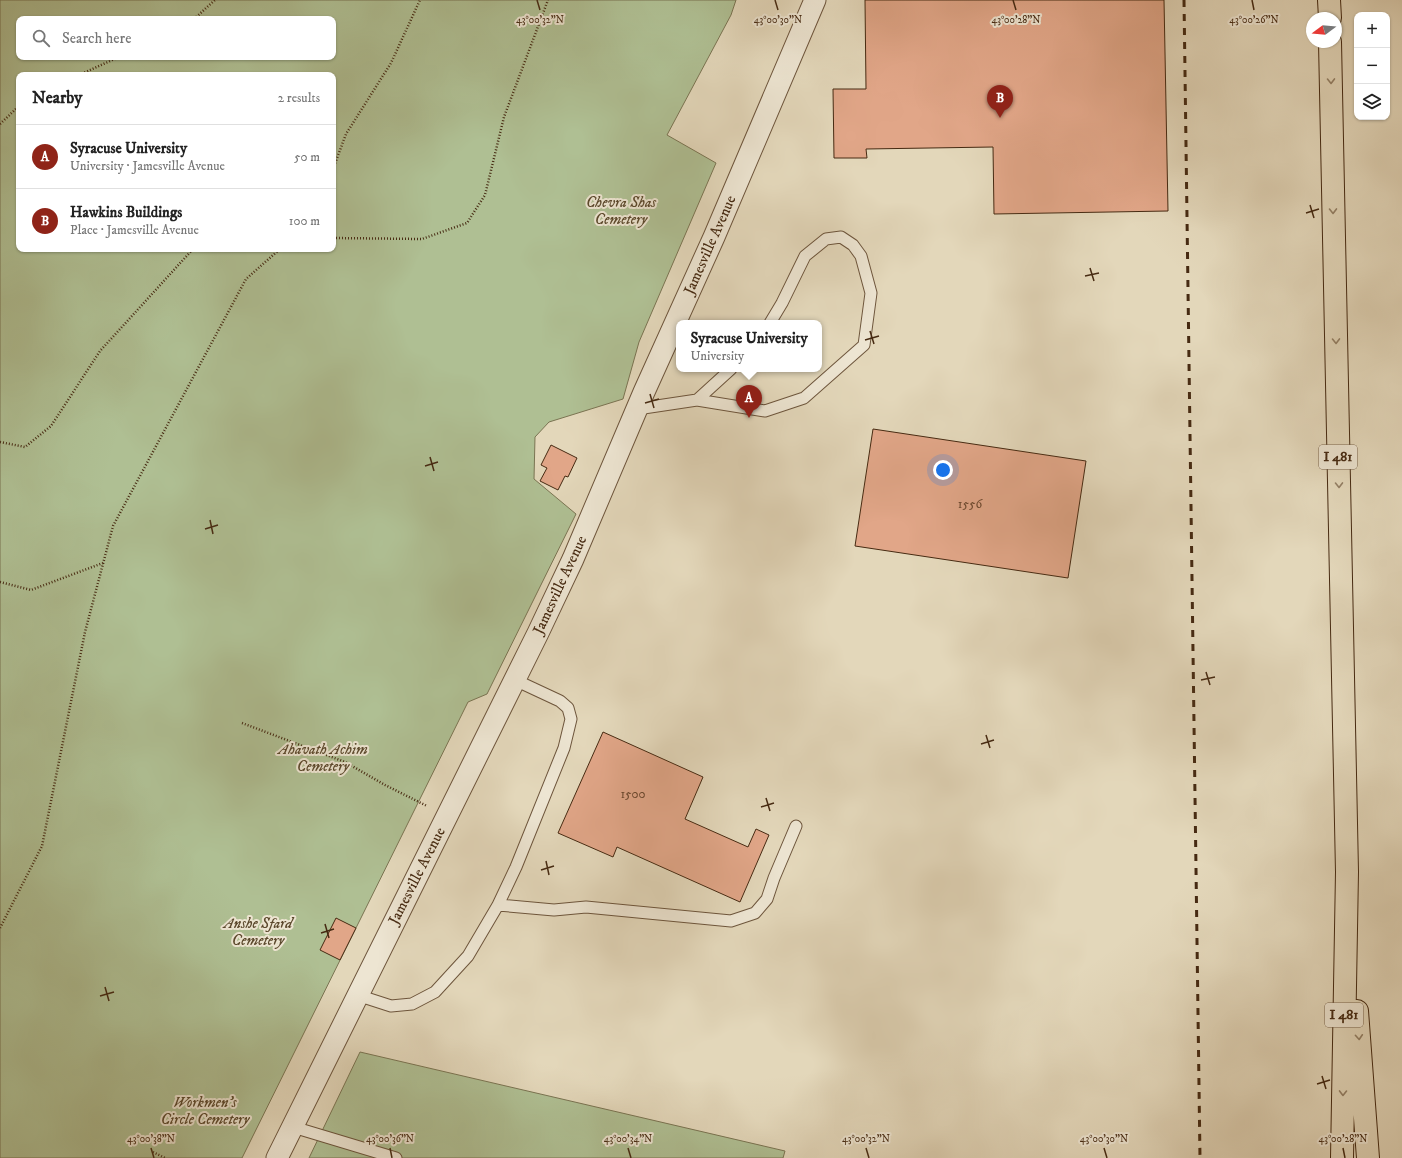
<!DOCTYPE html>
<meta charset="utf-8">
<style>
body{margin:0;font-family:"IM FELL DW Pica",serif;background:#f2f2f2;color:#222}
.controls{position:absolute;right:12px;top:12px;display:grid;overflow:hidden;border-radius:8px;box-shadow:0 1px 3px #0004}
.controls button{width:36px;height:36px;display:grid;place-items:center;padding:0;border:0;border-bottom:1px solid #e0e0e0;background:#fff;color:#222;font:20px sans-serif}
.compass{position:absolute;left:1306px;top:12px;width:36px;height:36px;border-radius:50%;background:#fff;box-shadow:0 1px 3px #0004;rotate:254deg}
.you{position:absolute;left:943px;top:470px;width:14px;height:14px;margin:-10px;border:3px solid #fff;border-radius:50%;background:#1a73e8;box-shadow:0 0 0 6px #1a73e833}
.badge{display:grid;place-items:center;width:26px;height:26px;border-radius:50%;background:#8f2418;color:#fff;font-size:13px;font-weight:700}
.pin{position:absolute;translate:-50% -33px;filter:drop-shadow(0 1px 2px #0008)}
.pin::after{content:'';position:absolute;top:21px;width:14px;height:12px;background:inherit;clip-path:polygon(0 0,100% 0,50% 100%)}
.popup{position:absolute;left:676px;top:320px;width:146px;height:52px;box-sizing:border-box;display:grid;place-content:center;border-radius:8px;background:#fff;filter:drop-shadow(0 1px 3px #0005);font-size:13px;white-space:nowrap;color:#767676}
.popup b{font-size:15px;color:#222}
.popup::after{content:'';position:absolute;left:50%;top:100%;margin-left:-8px;border:8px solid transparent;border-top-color:#fff}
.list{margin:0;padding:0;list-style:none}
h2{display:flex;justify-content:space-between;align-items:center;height:52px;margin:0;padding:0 16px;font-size:17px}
h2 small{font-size:13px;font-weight:400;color:#767676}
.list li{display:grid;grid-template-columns:26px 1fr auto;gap:12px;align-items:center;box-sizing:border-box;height:64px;padding:0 16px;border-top:1px solid #e0e0e0}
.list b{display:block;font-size:15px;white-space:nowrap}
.list p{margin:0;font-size:13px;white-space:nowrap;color:#767676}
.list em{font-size:13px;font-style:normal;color:#767676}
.icon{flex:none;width:22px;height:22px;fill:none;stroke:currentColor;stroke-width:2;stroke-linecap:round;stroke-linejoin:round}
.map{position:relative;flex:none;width:1402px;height:1158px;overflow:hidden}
.search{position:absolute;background:#fff;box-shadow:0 1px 3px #0004;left:16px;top:16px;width:320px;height:44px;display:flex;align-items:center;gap:10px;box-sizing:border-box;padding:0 14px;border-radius:8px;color:#767676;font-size:15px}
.panel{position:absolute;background:#fff;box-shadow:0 1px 3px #0004;left:16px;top:72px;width:320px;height:180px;border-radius:8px}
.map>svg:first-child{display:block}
</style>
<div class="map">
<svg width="1402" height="1158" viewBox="0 0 1402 1158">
<rect width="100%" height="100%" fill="#e3d7ba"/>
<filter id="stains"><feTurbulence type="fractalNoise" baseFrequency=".005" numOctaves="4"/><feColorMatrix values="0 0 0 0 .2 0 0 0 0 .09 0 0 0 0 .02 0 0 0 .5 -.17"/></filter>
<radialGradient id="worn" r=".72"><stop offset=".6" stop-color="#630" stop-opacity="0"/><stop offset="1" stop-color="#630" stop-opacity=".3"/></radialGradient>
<path fill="#afbf93" stroke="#7a7452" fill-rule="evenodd" d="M 0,0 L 736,0 L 731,15 L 667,135 L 716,163 L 639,342 L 623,399 L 549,422 L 535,437 L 534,479 L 576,514 L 487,694 L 468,702 L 242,1158 L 0,1158 ZM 19,19 L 333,19 L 333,57 L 19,57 ZM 19,75 L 333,75 L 333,249 L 19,249 Z
M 360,1052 L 785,1151 L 783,1158 L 309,1158 Z"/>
<path fill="#e1a688" stroke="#462a12" d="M 865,0 L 1164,0 L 1168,211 L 994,214 L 993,147 L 866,149 L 867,158 L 834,158 L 833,89 L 866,89 Z
M 873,429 L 1086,461 L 1068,578 L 855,546 Z
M 551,445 L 577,458 L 568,477 L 565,476 L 558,490 L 540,481 L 547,468 L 541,465 Z
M 603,732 L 703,777 L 685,819 L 748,847 L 756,829 L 769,835 L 740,902 L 617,847 L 613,857 L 558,833 Z
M 336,918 L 356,928 L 340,960 L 320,950 Z"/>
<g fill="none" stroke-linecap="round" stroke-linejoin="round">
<g stroke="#6d553c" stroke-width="13">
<path id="service" d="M 697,400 L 731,369
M 637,409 L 697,400 L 765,411 L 804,398 L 864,345 L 871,293 L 861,256 L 853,245 L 841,237 L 826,239 L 805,256 L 782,303 L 770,323
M 498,905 L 516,867 L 564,748 L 571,719 L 568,708 L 560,701 L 515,680
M 357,995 L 391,1006 L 412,1004 L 435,992 L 468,956 L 498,905 L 554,910 L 586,907 L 731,921 L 755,913 L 767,899 L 774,878 L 796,826
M 293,1127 L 396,1158"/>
</g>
<g stroke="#6d553c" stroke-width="23">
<path id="minor" d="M 277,1158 L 538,633 L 573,559 L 644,392 L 714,237 L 815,0"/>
</g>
<g stroke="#462a12" stroke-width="24">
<path id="motorway" d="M 1329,0 L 1330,18
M 1330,42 L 1347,872 L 1342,1158
M 1357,1011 L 1368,1158"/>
</g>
<path stroke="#462a12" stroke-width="2.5" stroke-dasharray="1 2" stroke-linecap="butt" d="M 194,19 L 215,0
M 79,75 L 119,57
M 0,124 L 19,106
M 333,169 L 346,134 L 391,63 L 420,0
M 333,238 L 422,239 L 467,223 L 485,195 L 504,117 L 548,0
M 0,442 L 25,447 L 51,426 L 100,351 L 193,249
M 0,582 L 31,590 L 103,563
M 242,723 L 345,762 L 385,785 L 427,806
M 0,928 L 42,846 L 85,632 L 113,526 L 246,279 L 280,249
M 153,1152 L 165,1158"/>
<use href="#service" stroke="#ede5d2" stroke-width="11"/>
<use href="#minor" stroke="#ede5d2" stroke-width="21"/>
<use href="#motorway" stroke="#e3d7ba" stroke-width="22"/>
<path stroke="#462a12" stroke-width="3" stroke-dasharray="7 7" stroke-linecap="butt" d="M 1184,0 L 1200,1158"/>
</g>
<defs><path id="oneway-chevron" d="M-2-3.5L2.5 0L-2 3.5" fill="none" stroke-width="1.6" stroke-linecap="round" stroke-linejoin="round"/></defs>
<g stroke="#948066">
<use href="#oneway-chevron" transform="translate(1331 81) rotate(89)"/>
<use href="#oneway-chevron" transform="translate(1333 211) rotate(89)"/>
<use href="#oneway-chevron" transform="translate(1336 341) rotate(89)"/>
<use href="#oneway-chevron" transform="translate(1339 485) rotate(89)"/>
<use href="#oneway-chevron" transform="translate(1359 1037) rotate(86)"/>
<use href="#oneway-chevron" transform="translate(1343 1093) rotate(91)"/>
</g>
<path fill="none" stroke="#462a12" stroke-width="1.5" d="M 537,0 L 540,10M 775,0 L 778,10M 1013,0 L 1016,10M 1252,0 L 1254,10M 1310,205 L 1314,218M 1306,213 L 1319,209M 1090,268 L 1094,281M 1085,276 L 1099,273M 870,331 L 874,344M 865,340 L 879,336M 650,394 L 654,408M 645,403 L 659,399M 430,457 L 434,471M 425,466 L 438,462M 210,520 L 213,534M 205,529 L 218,525M 1206,672 L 1210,685M 1201,680 L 1215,677M 986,735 L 990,748M 981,744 L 994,740M 766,798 L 770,811M 761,807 L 774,803M 546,861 L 549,875M 541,870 L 554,866M 325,924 L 329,938M 321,933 L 334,929M 105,987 L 109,1001M 100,996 L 114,992M 1322,1076 L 1326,1089M 1317,1084 L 1330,1080M 151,1148 L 154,1158M 390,1148 L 392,1158M 628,1148 L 631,1158M 866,1148 L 869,1158M 1104,1148 L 1107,1158M 1343,1148 L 1345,1158"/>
<g text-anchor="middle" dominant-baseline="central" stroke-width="4" stroke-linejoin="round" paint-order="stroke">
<g font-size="13" fill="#6d4930">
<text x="970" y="504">1556</text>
<text x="633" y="794">1500</text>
</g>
<g fill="#ede5d2" stroke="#78624c" stroke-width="1">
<rect x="1319" y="445" width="38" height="24" rx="3"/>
<rect x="1325" y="1003" width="38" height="24" rx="3"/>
</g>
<g font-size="14" font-weight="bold" fill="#462a12">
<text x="1338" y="457">I 481</text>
<text x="1344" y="1015">I 481</text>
</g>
<g font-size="15" font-style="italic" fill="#5b482c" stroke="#ede5d2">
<text x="621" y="202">Chevra Shas<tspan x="621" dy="17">Cemetery</tspan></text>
<text x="323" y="749">Ahavath Achim<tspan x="323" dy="17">Cemetery</tspan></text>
<text x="258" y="923">Anshe Sfard<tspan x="258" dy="17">Cemetery</tspan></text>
<text x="205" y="1102">Workmen's<tspan x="205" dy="17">Circle Cemetery</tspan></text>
</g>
<g font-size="15" fill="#462a12" stroke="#ede5d2">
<text transform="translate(710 245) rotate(-66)">Jamesville Avenue</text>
<text transform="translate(560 585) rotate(-65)">Jamesville Avenue</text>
<text transform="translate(417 876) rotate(-63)">Jamesville Avenue</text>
</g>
</g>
<g font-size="10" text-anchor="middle" fill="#462a12" stroke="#ede5d2" stroke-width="4" stroke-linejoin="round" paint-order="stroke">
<text x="540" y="23">43°00'32"N</text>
<text x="778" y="23">43°00'30"N</text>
<text x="1016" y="23">43°00'28"N</text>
<text x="1254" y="23">43°00'26"N</text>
<text x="151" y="1142">43°00'38"N</text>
<text x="390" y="1142">43°00'36"N</text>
<text x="628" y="1142">43°00'34"N</text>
<text x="866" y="1142">43°00'32"N</text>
<text x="1104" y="1142">43°00'30"N</text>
<text x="1343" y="1142">43°00'28"N</text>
</g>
<rect width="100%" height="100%" filter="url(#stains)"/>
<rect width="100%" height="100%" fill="url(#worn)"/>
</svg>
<div class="controls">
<button>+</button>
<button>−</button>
<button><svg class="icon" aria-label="layers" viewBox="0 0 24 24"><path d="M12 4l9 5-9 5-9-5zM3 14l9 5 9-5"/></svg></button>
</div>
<svg class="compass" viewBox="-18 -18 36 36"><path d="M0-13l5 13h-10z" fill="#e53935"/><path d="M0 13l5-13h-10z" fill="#767676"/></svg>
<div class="you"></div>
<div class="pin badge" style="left:749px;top:418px">A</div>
<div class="popup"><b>Syracuse University</b>University</div>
<div class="pin badge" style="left:1000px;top:118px">B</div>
<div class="search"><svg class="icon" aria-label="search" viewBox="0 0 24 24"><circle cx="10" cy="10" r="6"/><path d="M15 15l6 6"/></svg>Search here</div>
<section class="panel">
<h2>Nearby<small>2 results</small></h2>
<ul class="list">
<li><span class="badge">A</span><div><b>Syracuse University</b><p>University · Jamesville Avenue</p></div><em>50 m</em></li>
<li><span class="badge">B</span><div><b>Hawkins Buildings</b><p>Place · Jamesville Avenue</p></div><em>100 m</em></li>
</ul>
</section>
</div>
